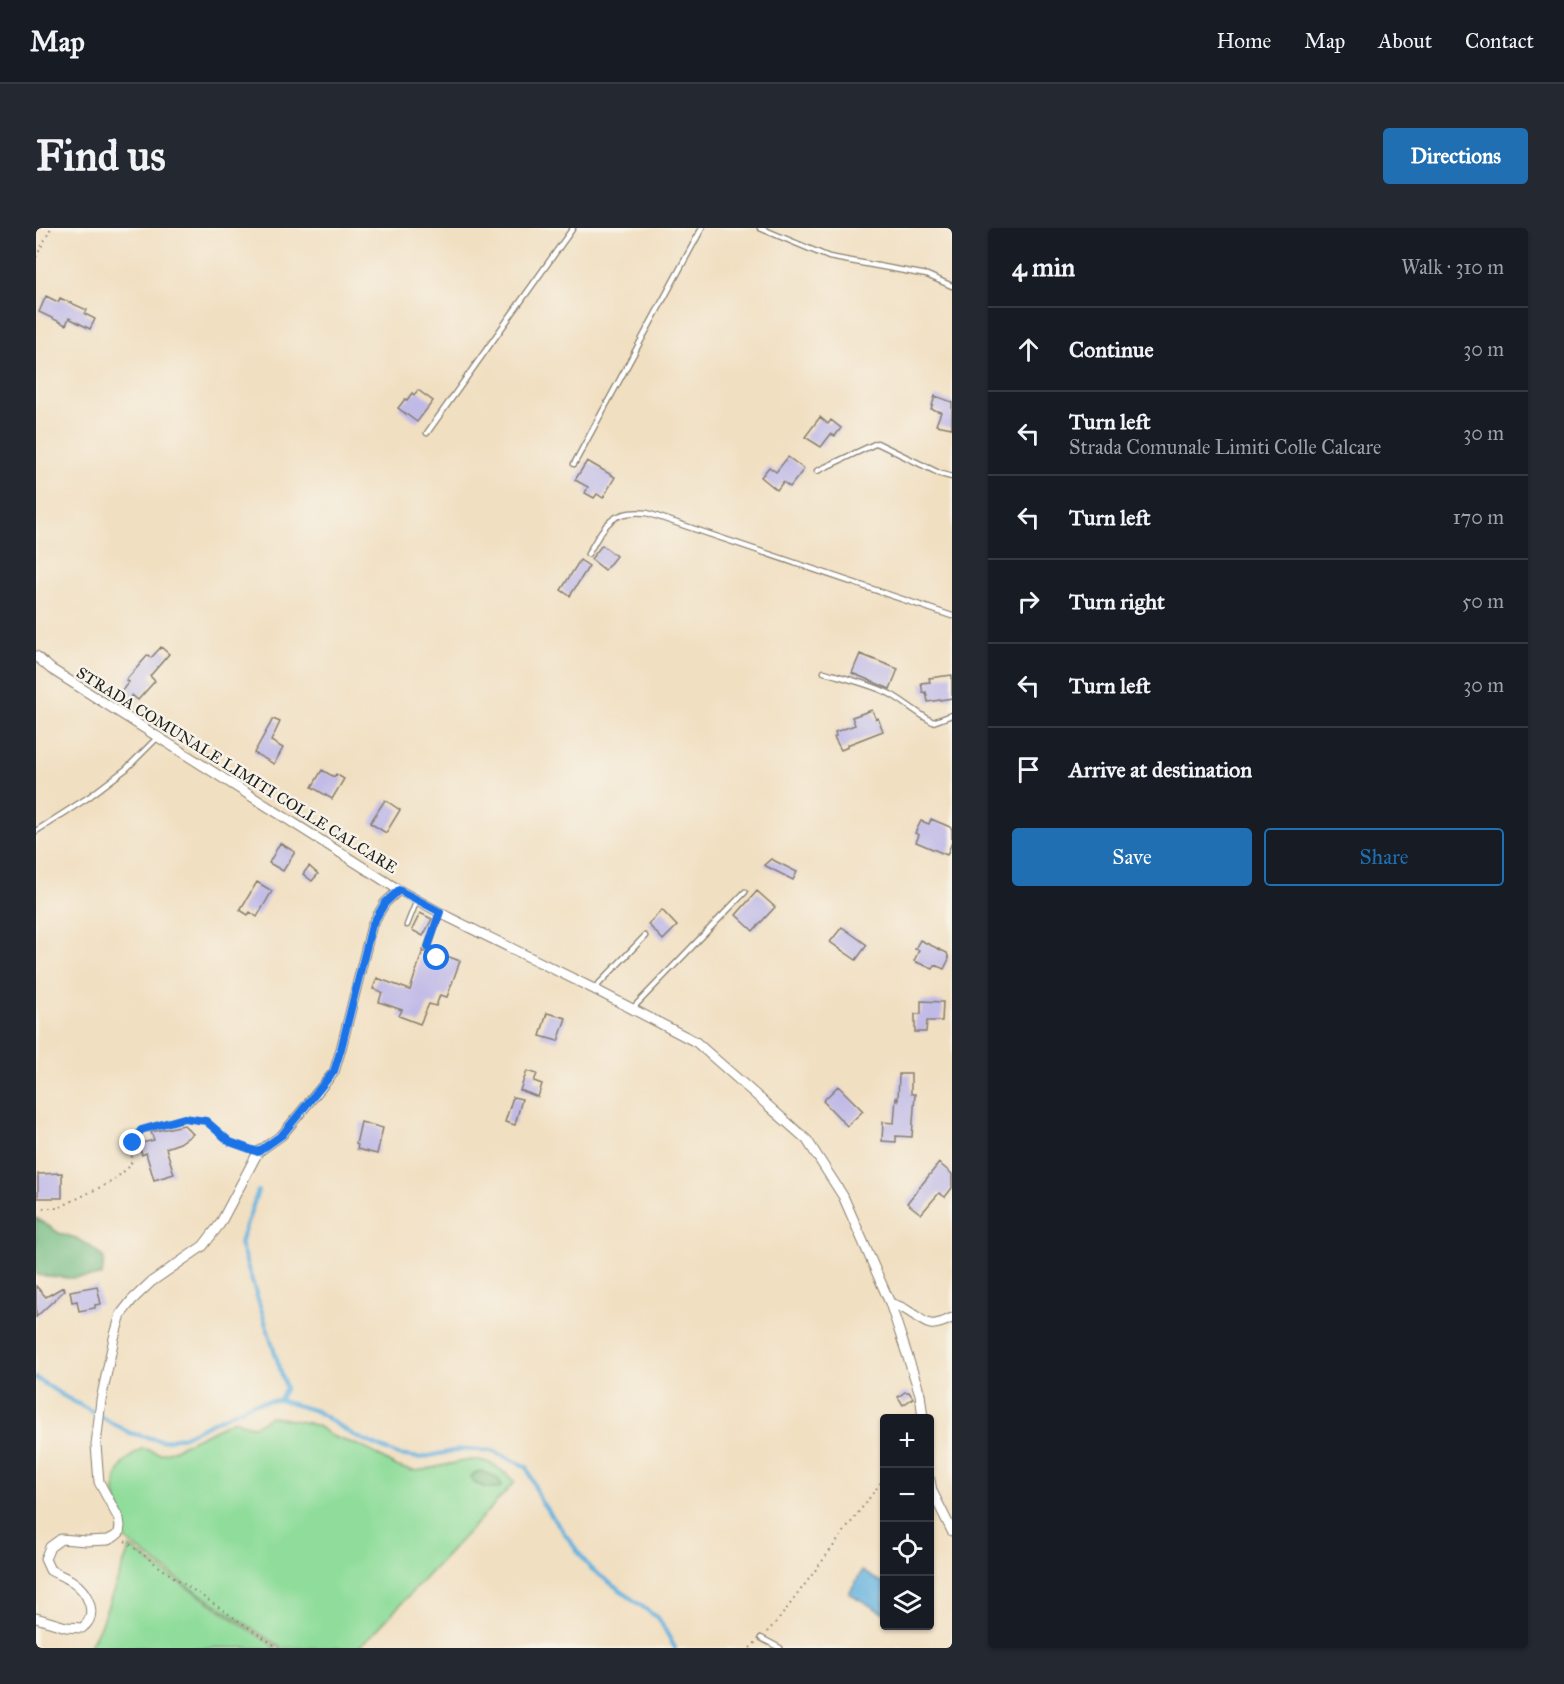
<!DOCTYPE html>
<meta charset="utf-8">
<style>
body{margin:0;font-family:"IM FELL Great Primer",serif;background:#242831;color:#f1f3f6}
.controls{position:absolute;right:18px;bottom:18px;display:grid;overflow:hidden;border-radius:6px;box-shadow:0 2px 4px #0004}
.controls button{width:54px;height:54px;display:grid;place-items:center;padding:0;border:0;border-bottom:2px solid #363941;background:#171b24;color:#f1f3f6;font:30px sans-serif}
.stop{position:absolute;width:18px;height:18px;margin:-14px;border:4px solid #1a73e8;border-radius:50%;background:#fff}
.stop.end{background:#1a73e8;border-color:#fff;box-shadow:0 2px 6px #0008}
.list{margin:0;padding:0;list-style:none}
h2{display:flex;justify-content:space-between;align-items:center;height:78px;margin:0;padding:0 24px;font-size:26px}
h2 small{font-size:20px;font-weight:400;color:#9ea1a6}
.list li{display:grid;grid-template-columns:39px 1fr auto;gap:18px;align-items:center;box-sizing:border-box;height:84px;padding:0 24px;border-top:2px solid #363941}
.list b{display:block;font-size:22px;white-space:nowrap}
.list p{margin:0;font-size:20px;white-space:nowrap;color:#9ea1a6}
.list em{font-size:20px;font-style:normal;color:#9ea1a6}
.actions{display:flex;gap:12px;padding:18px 24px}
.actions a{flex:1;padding:14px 0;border:2px solid #1f6fb2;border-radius:6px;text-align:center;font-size:21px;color:#1f6fb2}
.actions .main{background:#1f6fb2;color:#fff}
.icon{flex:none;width:33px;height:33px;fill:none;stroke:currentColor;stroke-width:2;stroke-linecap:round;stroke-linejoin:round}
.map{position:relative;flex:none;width:916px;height:1420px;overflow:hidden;border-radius:6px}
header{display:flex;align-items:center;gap:36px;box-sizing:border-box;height:84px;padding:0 30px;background:#171b24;border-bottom:2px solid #363941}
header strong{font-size:28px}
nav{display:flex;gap:33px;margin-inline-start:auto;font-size:21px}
.intro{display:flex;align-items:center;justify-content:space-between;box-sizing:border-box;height:144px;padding:0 36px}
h1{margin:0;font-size:42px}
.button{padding:15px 27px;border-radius:6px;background:#1f6fb2;color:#fff;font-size:21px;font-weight:700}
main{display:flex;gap:36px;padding:0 36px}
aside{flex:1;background:#171b24;border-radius:6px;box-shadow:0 2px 4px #0004}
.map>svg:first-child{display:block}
</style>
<header>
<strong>Map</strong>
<nav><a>Home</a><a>Map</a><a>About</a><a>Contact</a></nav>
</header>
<div class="intro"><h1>Find us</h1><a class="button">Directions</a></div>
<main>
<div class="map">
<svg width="916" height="1420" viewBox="0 0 916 1420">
<rect width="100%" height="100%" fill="#f7f3e8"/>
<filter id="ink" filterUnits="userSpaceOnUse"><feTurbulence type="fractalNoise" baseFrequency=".0167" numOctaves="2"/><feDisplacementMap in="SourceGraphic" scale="12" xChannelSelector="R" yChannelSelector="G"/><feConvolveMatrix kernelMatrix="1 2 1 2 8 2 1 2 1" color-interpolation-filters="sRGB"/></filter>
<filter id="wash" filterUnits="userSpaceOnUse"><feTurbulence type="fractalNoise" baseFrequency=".008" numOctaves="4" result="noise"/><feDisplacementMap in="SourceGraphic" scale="24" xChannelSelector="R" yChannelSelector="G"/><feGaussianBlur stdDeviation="1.35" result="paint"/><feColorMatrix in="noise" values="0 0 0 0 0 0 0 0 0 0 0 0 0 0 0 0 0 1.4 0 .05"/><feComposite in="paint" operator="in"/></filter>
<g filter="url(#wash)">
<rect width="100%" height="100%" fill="#f1dfc1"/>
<path fill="#90dd9b" stroke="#567c5c" stroke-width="1.5" d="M 234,1188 C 251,1193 267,1191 283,1199 C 288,1202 292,1207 298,1209 C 308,1213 319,1215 328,1220 C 343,1226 357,1240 373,1242 C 381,1244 388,1242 396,1240 C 437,1232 446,1222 479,1254 L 334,1409 L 322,1420 L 246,1420 L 152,1358 L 83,1307 C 84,1304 87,1298 87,1294 C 87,1286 81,1278 80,1271 C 75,1246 87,1232 107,1220 L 124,1226 L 133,1224 L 198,1192 C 218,1200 217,1201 234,1188 Z
M 94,1319 L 122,1340 L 241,1420 L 53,1420 L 65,1396 Z"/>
<path fill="#74bc83" stroke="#486c50" stroke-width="1.5" d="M 0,990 L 23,1005 L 40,1010 L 53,1017 L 68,1030 L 66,1048 L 32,1050 L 0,1047 Z
M 445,1243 L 460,1249 L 465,1255 L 465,1259 C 455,1262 447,1259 438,1255 L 435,1249 L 439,1245 Z"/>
<path fill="#65b2df" stroke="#40677e" stroke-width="1.5" d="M 826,1343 L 848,1356 L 848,1386 L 813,1365 Z"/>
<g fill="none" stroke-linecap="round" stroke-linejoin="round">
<path stroke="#65b2df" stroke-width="4" d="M 222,963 L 204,1015 L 250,1160 L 243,1172
M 0,1150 L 26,1167 L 94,1205 L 127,1213 L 148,1208 L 217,1175 L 243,1172 L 280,1183 L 317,1207 L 362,1227 L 384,1230 L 427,1221 L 456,1223 L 491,1239 L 504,1272 L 554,1340 L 623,1391 L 639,1420"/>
</g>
<g id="blocks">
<path fill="#c0bae7" d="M 10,68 L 22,74 L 24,70 L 51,82 L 49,86 L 59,91 L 54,101 L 33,90 L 30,97 L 3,84 Z
M 382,162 L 397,173 L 381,194 L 362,180 L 369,171 L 371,172 L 376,165 L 378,167 Z
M 899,168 L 916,174 L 916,200 L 900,197 L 905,184 L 895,181 Z
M 784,189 L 792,196 L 795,192 L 805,200 L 799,208 L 795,206 L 785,219 L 769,209 Z
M 752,229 L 768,241 L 754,259 L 747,254 L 741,262 L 725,249 L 733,239 L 740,244 Z
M 551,233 L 579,249 L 567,270 L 561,266 L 558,270 L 549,265 L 552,259 L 539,252 Z
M 566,317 L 580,328 L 569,342 L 555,331 Z
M 544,332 L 553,338 L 534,368 L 525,362 Z
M 125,419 L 133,426 L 114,448 L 119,453 L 102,472 L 96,467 L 91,473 L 83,466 L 93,454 L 90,452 L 112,427 L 115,430 Z
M 824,426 L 862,441 L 854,461 L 816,445 Z
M 916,447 L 916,470 L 892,474 L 890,464 L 887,465 L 885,455 L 894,454 L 893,450 Z
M 836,482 L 840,491 L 842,490 L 847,503 L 811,517 L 812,519 L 805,522 L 798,509 L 800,508 L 799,504 L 819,497 L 816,489 Z
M 237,491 L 244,494 L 235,513 L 247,520 L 238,536 L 218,525 Z
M 286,542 L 298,549 L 300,546 L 308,551 L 296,571 L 276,559 Z
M 349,572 L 364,582 L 350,605 L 334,595 Z
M 895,591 L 914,599 L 916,601 L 916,614 L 911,627 L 880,614 L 883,607 L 879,605 L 885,593 L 893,596 Z
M 244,615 L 259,624 L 247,643 L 233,635 Z
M 735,631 L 761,644 L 757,652 L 728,637 Z
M 273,638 L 282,646 L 276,653 L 267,646 Z
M 221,654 L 236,663 L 221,689 L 214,684 L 212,687 L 204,682 Z
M 721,663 L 739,679 L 717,703 L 700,687 Z
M 626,682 L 641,698 L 627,712 L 612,696 Z
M 384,685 L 396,691 L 387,708 L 376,702 Z
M 806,699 L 831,717 L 820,732 L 794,714 Z
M 884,712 L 911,725 L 913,731 L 908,741 L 899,737 L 897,741 L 878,733 L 883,722 L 879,721 Z
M 387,722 L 400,734 L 404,733 L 405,728 L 407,729 L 408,727 L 424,733 L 411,769 L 404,767 L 400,778 L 393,776 L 384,796 L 363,788 L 366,782 L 343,774 L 346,764 L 337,761 L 341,750 L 374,762 Z
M 885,773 L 907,774 L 906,793 L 891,793 L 890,804 L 879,804 L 879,786 L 885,786 Z
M 511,785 L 530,790 L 522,813 L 504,808 Z
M 491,843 L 501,846 L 498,853 L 506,856 L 502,869 L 484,862 Z
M 863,846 L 875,846 L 875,866 L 879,866 L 876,909 L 860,908 L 860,914 L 846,913 L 847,894 L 858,895 L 860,870 L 862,873 Z
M 802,858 L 827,883 L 811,898 L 787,873 Z
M 477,869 L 486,871 L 479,897 L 469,894 Z
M 325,894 L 347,900 L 341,926 L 321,921 L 322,917 L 320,916 Z
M 148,897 L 157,906 L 144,915 L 130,920 L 138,946 L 118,952 L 110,925 L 106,927 L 102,916 L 118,912 L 115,904 Z
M 903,935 L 916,946 L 916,960 L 909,969 L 903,965 L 885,986 L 871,975 Z
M 26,945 L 26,970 L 2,970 L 2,946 Z
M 0,1058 L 10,1069 L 27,1059 L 29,1062 L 0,1089 Z
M 61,1058 L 65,1076 L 59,1077 L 59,1080 L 43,1083 L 41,1073 L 36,1074 L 34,1063 Z
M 869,1164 L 873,1164 L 877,1170 L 867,1177 L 862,1169 Z"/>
</g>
</g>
<g filter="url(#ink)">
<use href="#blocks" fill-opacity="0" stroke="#867e6e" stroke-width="1.5"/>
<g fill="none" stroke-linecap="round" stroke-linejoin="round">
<g stroke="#867e6e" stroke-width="7">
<path id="lane" d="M 724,0 L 793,29 L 891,47 L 916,58
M 391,205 L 537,0
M 538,236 L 666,0
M 781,243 L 841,215 L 905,246 L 916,249
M 552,326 C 568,298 575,281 611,285 L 916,388
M 788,444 C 808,450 838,457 856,467 C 870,475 882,486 897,494 L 916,487
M 0,603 L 53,569 L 90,541 L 122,509
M 371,697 L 381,672
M 401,730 L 392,719 L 404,684
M 558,761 L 609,708
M 596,781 L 709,664
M 725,1410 L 744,1420"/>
</g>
<g stroke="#867e6e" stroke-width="11">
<path id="street" d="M 0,428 L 15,441 L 363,662 L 412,689 L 558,761 L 660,814 L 771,912 L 807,968 L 854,1075 L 884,1166 L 887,1190
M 854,1075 C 860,1077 867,1079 872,1083 C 892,1095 891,1102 916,1090
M 894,1252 L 896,1263 L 916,1303
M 0,1390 L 30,1399 L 46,1400 C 64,1387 51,1363 36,1353 C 29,1349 21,1346 14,1342 L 9,1331 L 14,1319 L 25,1311 L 50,1313 L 72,1312 L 78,1309 L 83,1305 L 84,1298 L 83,1291 L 63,1254 L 60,1217 L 65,1172 L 78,1110 L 85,1086 L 96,1072 L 115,1054 L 167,1018 L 184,996 L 222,924 L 246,907 L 298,844 L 305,821 L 336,697 L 349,675 L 363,662"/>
</g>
<path stroke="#867e6e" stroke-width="2" stroke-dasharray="1.5 4.5" stroke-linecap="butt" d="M 0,29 L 15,0
M 7,980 L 22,980 L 77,953 L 95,937 L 97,915 L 105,902 L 148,890 L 170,893 L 194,914 L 213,921
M 89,1313 L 129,1343 L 243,1420
M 731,1404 L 743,1391 L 849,1249
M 714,1420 L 720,1414"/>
<use href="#lane" stroke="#fff" stroke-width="4.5"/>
<use href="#street" stroke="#fff" stroke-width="9"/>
</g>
</g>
<g fill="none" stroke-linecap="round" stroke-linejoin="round" filter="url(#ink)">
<path stroke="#1a73e8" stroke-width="8" d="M 97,915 L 105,902 L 148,890 L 170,893 L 194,914 L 222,924 L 246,907 L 298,843 L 305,821 L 336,697 L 349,675 L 363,662 L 404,684 L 392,719 L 401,730"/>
</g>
<g text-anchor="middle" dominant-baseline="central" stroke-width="5" stroke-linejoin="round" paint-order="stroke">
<g font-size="16" fill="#1c1c1c" stroke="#f7f3e8">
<text transform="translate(201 542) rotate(32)">STRADA COMUNALE LIMITI COLLE CALCARE</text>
</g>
</g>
</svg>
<div class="controls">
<button>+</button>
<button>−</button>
<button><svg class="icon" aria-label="locate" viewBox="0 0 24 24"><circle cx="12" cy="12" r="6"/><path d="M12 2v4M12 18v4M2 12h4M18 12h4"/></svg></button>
<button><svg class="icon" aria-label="layers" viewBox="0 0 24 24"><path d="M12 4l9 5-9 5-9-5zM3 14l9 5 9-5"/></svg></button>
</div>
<div class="stop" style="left:401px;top:730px"></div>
<div class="stop end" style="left:97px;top:915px"></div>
</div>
<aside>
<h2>4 min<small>Walk · 310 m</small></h2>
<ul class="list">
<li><svg class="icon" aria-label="ahead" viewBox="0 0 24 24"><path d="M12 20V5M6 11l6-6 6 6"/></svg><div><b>Continue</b></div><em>30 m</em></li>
<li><svg class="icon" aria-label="left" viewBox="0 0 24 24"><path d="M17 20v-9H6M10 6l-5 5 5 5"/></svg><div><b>Turn left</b><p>Strada Comunale Limiti Colle Calcare</p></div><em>30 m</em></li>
<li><svg class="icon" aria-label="left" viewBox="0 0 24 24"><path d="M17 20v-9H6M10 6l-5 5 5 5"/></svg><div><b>Turn left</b></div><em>170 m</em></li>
<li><svg class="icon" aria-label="right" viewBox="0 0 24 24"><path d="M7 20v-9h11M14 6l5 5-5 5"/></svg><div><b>Turn right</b></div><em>50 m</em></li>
<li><svg class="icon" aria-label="left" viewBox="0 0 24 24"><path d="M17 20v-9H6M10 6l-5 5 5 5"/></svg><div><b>Turn left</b></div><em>30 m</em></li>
<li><svg class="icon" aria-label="arrive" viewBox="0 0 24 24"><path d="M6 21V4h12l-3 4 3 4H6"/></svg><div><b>Arrive at destination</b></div></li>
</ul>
<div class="actions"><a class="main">Save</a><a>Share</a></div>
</aside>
</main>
